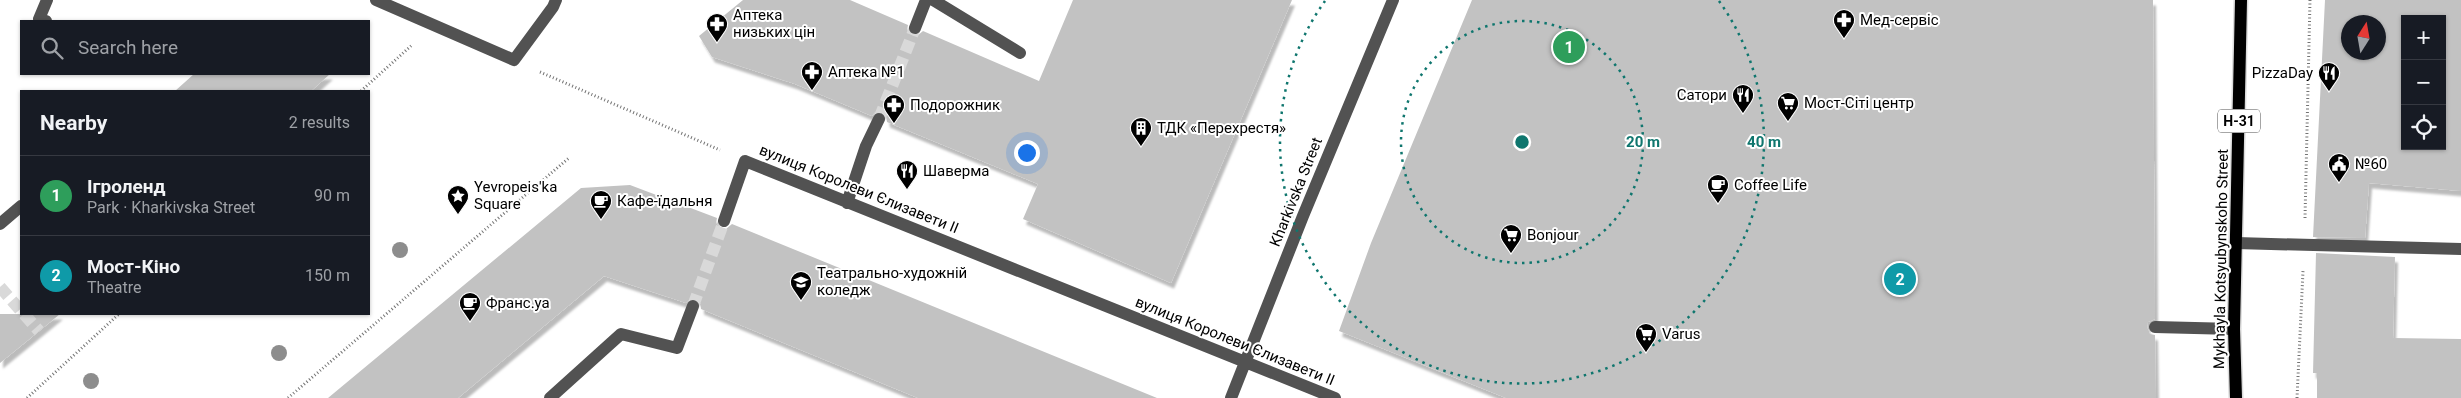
<!DOCTYPE html>
<meta charset="utf-8">
<style>
body{margin:0;font-family:Roboto,sans-serif;background:#242831;color:#f1f3f6}
.controls{position:absolute;right:15px;top:15px;display:grid;overflow:hidden;border-radius:0px;box-shadow:0 1px 4px #0004}
.controls button{width:45px;height:45px;display:grid;place-items:center;padding:0;border:0;border-bottom:1px solid #363941;background:#171b24;color:#f1f3f6;font:25px sans-serif}
.compass{position:absolute;left:2341px;top:15px;width:45px;height:45px;border-radius:50%;background:#171b24;box-shadow:0 1px 4px #0004;rotate:11deg}
.you{position:absolute;left:1026px;top:152px;width:18px;height:18px;margin:-12px;border:4px solid #fff;border-radius:50%;background:#1a73e8;box-shadow:0 0 0 8px #1a73e833}
.badge{display:grid;place-items:center;width:32px;height:32px;border-radius:50%;background:#1a73e8;color:#fff;font-size:16px;font-weight:700}
.pin{position:absolute;translate:-50% -50%;border:2px solid #fff;box-shadow:0 1px 5px #0006}
.list{margin:0;padding:0;list-style:none}
h2{display:flex;justify-content:space-between;align-items:center;height:65px;margin:0;padding:0 20px;font-size:21px}
h2 small{font-size:16px;font-weight:400;color:#9ea1a6}
.list li{display:grid;grid-template-columns:32px 1fr auto;gap:15px;align-items:center;box-sizing:border-box;height:80px;padding:0 20px;border-top:1px solid #363941}
.list b{display:block;font-size:19px;white-space:nowrap}
.list p{margin:0;font-size:16px;white-space:nowrap;color:#9ea1a6}
.list em{font-size:16px;font-style:normal;color:#9ea1a6}
.icon{flex:none;width:28px;height:28px;fill:none;stroke:currentColor;stroke-width:2;stroke-linecap:round;stroke-linejoin:round}
.map{position:relative;flex:none;width:2461px;height:398px;overflow:hidden}
.search{position:absolute;background:#171b24;box-shadow:0 1px 4px #0004;left:20px;top:20px;width:350px;height:55px;display:flex;align-items:center;gap:12px;box-sizing:border-box;padding:0 18px;border-radius:0px;color:#9ea1a6;font-size:19px}
.panel{position:absolute;background:#171b24;box-shadow:0 1px 4px #0004;left:20px;top:90px;width:350px;height:225px;border-radius:0px}
.map>svg:first-child{display:block}
</style>
<div class="map">
<svg width="2461" height="398" viewBox="0 0 2461 398">
<defs>
<filter id="shadow"><feDropShadow dx="3" dy="5.5" stdDeviation="1" flood-color="#0004"/></filter>
</defs>
<rect width="100%" height="100%" fill="#fff"/>
<path fill="#c2c2c2" fill-rule="evenodd" filter="url(#shadow)" d="M 743,0 L 850,0 L 908,25 L 907,30 L 912,35 L 917,36 L 923,31 L 1039,81 L 1073,0 L 1292,0 L 1171,283 L 1023,219 L 1038,184 L 887,122 L 886,115 L 882,112 L 875,112 L 872,116 L 795,84 L 712,57 L 699,36 Z
M 1472,0 L 2153,0 L 2155,319 L 2148,322 L 2147,327 L 2150,334 L 2155,335 L 2156,398 L 1506,398 L 1339,331 L 1371,243 Z
M 2325,0 L 2461,0 L 2461,191 L 2369,183 L 2365,238 L 2313,237 ZM 2405,19 L 2442,19 L 2442,146 L 2405,146 ZM 2348,22 L 2378,22 L 2378,52 L 2348,52 Z
M 194,74 L 330,74 L 311,91 L 175,91 Z
M 630,185 L 717,218 L 716,223 L 721,228 L 726,229 L 732,224 L 1157,398 L 918,398 L 701,309 L 701,304 L 696,299 L 691,298 L 686,303 L 604,276 L 458,398 L 328,398 L 581,188 Z
M 2316,253 L 2395,257 L 2393,338 L 2461,339 L 2461,398 L 2317,398 L 2317,373 L 2313,373 Z
M 0,314 L 60,314 L 0,363 Z"/>
<g fill="none" stroke-linecap="round" stroke-linejoin="round">
<path stroke="#d9d9d9" stroke-width="12" stroke-dasharray="12 6" stroke-linecap="butt" d="M 879,119 L 915,28
M 0,287 L 21,311
M 693,306 L 724,221
M 24,314 L 39,331"/>
<g stroke="#dbdbdb" stroke-width="15">
<path id="major" d="M 2236,398 L 2234,329 L 2241,0"/>
</g>
<path stroke="#747474" stroke-width="3" stroke-dasharray="1 2.5" stroke-linecap="butt" d="M 540,72 L 720,150
M 361,91 L 412,45
M 2305,218 L 2310,0
M 27,398 L 119,314
M 288,398 L 570,157
M 2297,398 L 2303,271"/>
<path stroke="#525252" stroke-width="12" d="M 376,0 L 514,60 L 553,7 L 556,0
M 933,0 L 1020,53
M 46,21 L 39,19 L 47,0
M 915,28 L 926,0
M 847,203 L 866,146 L 879,119
M 724,221 L 745,161 L 1335,398
M 0,224 L 21,206
M 2236,243 L 2461,249
M 2155,327 L 2234,329
M 550,398 L 621,334 L 677,348 L 693,306
M 1231,398 L 1303,216 L 1393,0"/>
<use href="#major" stroke="#000" stroke-width="12"/>
</g>
<g fill="#8d8d8d">
<circle cx="400" cy="250" r="8"/>
<circle cx="279" cy="353" r="8"/>
<circle cx="91" cy="381" r="8"/>
</g>
<g fill="none" stroke="#0f766e" stroke-width="2.5" stroke-dasharray="2.5 5">
<circle cx="1522" cy="142" r="121"/>
<path d="M1719 1A242 242 0 1 1 1325 1"/>
</g>
<defs>
<g id="pharmacy-pin" transform="scale(1.125)"><path d="M0 17L-7.5 6A9.5 9.5 0 1 1 7.5 6Z" fill="#000" stroke="#fff"/><path d="M-2-6h4v4h4v4h-4v4h-4v-4h-4v-4h4Z" fill="#fff"/></g>
<g id="restaurant-pin" transform="scale(1.125)"><path d="M0 17L-7.5 6A9.5 9.5 0 1 1 7.5 6Z" fill="#000" stroke="#fff"/><path d="M-5-6h1v4h1v-4h1v4h1v-4h1v5L-1.5 .5V6h-2V.5L-5-1ZM5-6V6H3V1.5H1.5Q1.5-4 5-6Z" fill="#fff"/></g>
<g id="supermarket-pin" transform="scale(1.125)"><path d="M0 17L-7.5 6A9.5 9.5 0 1 1 7.5 6Z" fill="#000" stroke="#fff"/><path d="M-6-5.5h2.5l.6 2H6L4.5 2H-2.5L-4.4-4H-6ZM-1.5 3.2a1.3 1.3 0 1 0 .1 0ZM3 3.2a1.3 1.3 0 1 0 .1 0Z" fill="#fff"/></g>
<g id="building-pin" transform="scale(1.125)"><path d="M0 17L-7.5 6A9.5 9.5 0 1 1 7.5 6Z" fill="#000" stroke="#fff"/><path d="M-4-6H4V6H1V3H-1V6H-4ZM-2.5-4.3h1.7v1.8h-1.7ZM.8-4.3h1.7v1.8H.8ZM-2.5-1h1.7V.8h-1.7ZM.8-1h1.7V.8H.8Z" fill="#fff"/></g>
<g id="civic-pin" transform="scale(1.125)"><path d="M0 17L-7.5 6A9.5 9.5 0 1 1 7.5 6Z" fill="#000" stroke="#fff"/><path d="M-.6-6.5H3V-4.5H.6V-3L4-1V1h2V6H-6V1h2V-1L-.6-3ZM-1.2 2.5V6h2.4V2.5Z" fill="#fff"/></g>
<g id="cafe-pin" transform="scale(1.125)"><path d="M0 17L-7.5 6A9.5 9.5 0 1 1 7.5 6Z" fill="#000" stroke="#fff"/><path d="M-5.5-4.5H6V0H3Q3 3.5 0 3.5H-2.5Q-5.5 3.5-5.5 0ZM3-3.2v2h1.7v-2ZM-6 4.5H4V6H-6Z" fill="#fff"/></g>
<g id="sight-pin" transform="scale(1.125)"><path d="M0 17L-7.5 6A9.5 9.5 0 1 1 7.5 6Z" fill="#000" stroke="#fff"/><path d="M0-6L1.8-2.2L6-1.7L2.9 1.2L3.7 5.4L0 3.3L-3.7 5.4L-2.9 1.2L-6-1.7L-1.8-2.2Z" fill="#fff"/></g>
<g id="university-pin" transform="scale(1.125)"><path d="M0 17L-7.5 6A9.5 9.5 0 1 1 7.5 6Z" fill="#000" stroke="#fff"/><path d="M0-5L7-2L0 1L-7-2ZM-4 1L0 2.5L4 1V4Q0 6-4 4Z" fill="#fff"/></g>
</defs>
<g fill-rule="evenodd">
<use href="#pharmacy-pin" x="1844" y="20"/>
<use href="#pharmacy-pin" x="717" y="24"/>
<use href="#pharmacy-pin" x="812" y="72"/>
<use href="#restaurant-pin" x="2329" y="73"/>
<use href="#restaurant-pin" x="1743" y="95"/>
<use href="#supermarket-pin" x="1788" y="103"/>
<use href="#pharmacy-pin" x="894" y="105"/>
<use href="#building-pin" x="1141" y="128"/>
<use href="#civic-pin" x="2339" y="164"/>
<use href="#restaurant-pin" x="907" y="171"/>
<use href="#cafe-pin" x="1718" y="185"/>
<use href="#sight-pin" x="458" y="196"/>
<use href="#cafe-pin" x="601" y="201"/>
<use href="#supermarket-pin" x="1511" y="235"/>
<use href="#university-pin" x="801" y="282"/>
<use href="#cafe-pin" x="470" y="303"/>
<use href="#supermarket-pin" x="1646" y="334"/>
</g>
<g text-anchor="middle" dominant-baseline="central" stroke-width="4" stroke-linejoin="round" paint-order="stroke">
<rect fill="#fff" stroke="#4c4c4c" stroke-width="1" x="2218" y="109.5" width="42" height="23" rx="4"/>
<g font-size="14" font-weight="bold" fill="#000">
<text x="2239" y="121">Н-31</text>
</g>
<g font-size="15" fill="#000" stroke="#fff" text-anchor="start">
<text x="733" y="15">Аптека<tspan x="733" dy="17">низьких цін</tspan></text>
<text x="1860" y="20">Мед-сервіс</text>
<text x="828" y="72">Аптека №1</text>
<text x="2313" y="73" text-anchor="end">PizzaDay</text>
<text x="1727" y="95" text-anchor="end">Сатори</text>
<text x="1804" y="103">Мост-Сіті центр</text>
<text x="910" y="105">Подорожник</text>
<text x="1157" y="128">ТДК «Перехрестя»</text>
<text x="2355" y="164">№60</text>
<text x="923" y="171">Шаверма</text>
<text x="1734" y="185">Coffee Life</text>
<text x="474" y="187">Yevropeis'ka<tspan x="474" dy="17">Square</tspan></text>
<text x="617" y="201">Кафе-їдальня</text>
<text x="1527" y="235">Bonjour</text>
<text x="817" y="273">Театрально-художній<tspan x="817" dy="17">коледж</tspan></text>
<text x="486" y="303">Франс.уа</text>
<text x="1662" y="334">Varus</text>
</g>
<g font-size="15" fill="#000" stroke="#fff">
<text transform="translate(859 189) rotate(22)">вулиця Королеви Єлизавети ІІ</text>
<text transform="translate(1296 192) rotate(-68)">Kharkivska Street</text>
<text transform="translate(2221 259) rotate(-89)">Mykhayla Kotsyubynskoho Street</text>
<text transform="translate(1235 341) rotate(22)">вулиця Королеви Єлизавети ІІ</text>
</g>
</g>
<circle cx="1522" cy="142" r="8" fill="#0f766e" stroke="#fff" stroke-width="2.5"/>
<g font-size="15" text-anchor="middle" font-weight="bold" fill="#0f766e" stroke="#fff" stroke-width="4" stroke-linejoin="round" paint-order="stroke">
<text x="1643" y="147">20 m</text>
<text x="1764" y="147">40 m</text>
</g>
</svg>
<div class="controls">
<button>+</button>
<button>−</button>
<button><svg class="icon" aria-label="locate" viewBox="0 0 24 24"><circle cx="12" cy="12" r="6"/><path d="M12 2v4M12 18v4M2 12h4M18 12h4"/></svg></button>
</div>
<svg class="compass" viewBox="-18 -18 36 36"><path d="M0-13l5 13h-10z" fill="#e53935"/><path d="M0 13l5-13h-10z" fill="#9ea1a6"/></svg>
<div class="you"></div>
<div class="pin badge" style="left:1569px;top:47px;background:#2e9e5b">1</div>
<div class="pin badge" style="left:1900px;top:279px;background:#0f9aa8">2</div>
<div class="search"><svg class="icon" aria-label="search" viewBox="0 0 24 24"><circle cx="10" cy="10" r="6"/><path d="M15 15l6 6"/></svg>Search here</div>
<section class="panel">
<h2>Nearby<small>2 results</small></h2>
<ul class="list">
<li><span class="badge" style="background:#2e9e5b">1</span><div><b>Ігроленд</b><p>Park · Kharkivska Street</p></div><em>90 m</em></li>
<li><span class="badge" style="background:#0f9aa8">2</span><div><b>Мост-Кіно</b><p>Theatre</p></div><em>150 m</em></li>
</ul>
</section>
</div>
